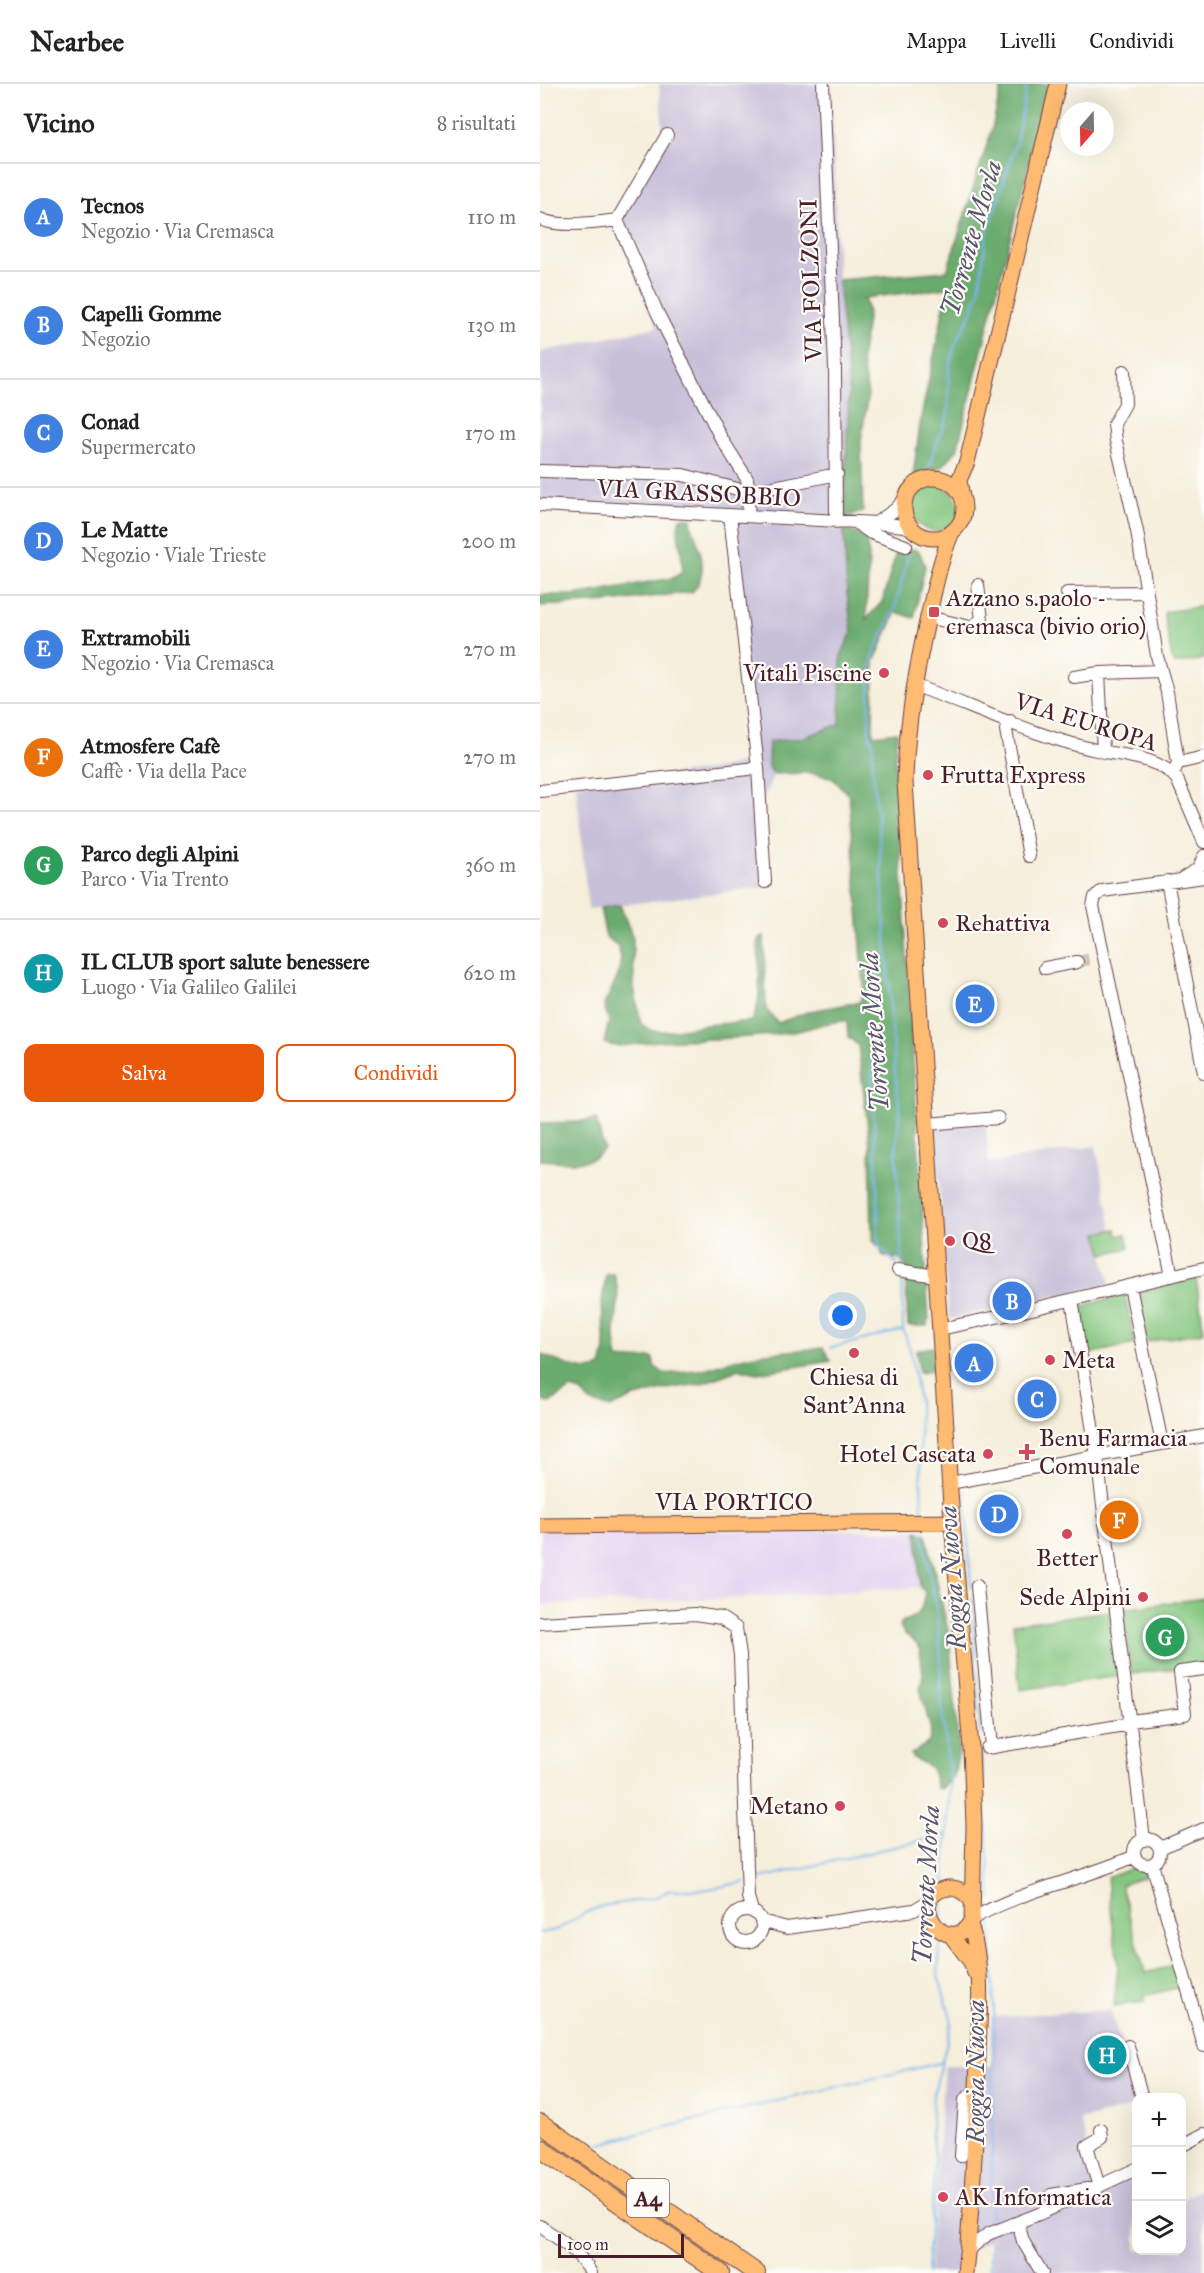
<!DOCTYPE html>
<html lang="it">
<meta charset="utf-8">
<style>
body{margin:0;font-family:"IM FELL Great Primer",serif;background:#f2f2f2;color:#222}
.controls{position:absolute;right:18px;bottom:18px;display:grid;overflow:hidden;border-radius:12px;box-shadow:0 6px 24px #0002}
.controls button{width:54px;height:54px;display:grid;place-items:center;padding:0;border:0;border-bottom:2px solid #e0e0e0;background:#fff;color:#222;font:30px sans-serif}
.compass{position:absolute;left:520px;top:18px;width:54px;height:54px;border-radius:50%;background:#fff;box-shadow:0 6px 24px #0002;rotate:200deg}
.scale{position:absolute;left:18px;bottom:15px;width:126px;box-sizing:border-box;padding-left:6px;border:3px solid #4a1f2b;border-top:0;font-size:16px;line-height:21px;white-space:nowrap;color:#4a1f2b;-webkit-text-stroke:4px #fdfcf7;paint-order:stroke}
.you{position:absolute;left:303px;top:1232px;width:21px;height:21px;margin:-15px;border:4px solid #fff;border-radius:50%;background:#1a73e8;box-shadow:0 0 0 9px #1a73e833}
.badge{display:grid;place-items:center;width:39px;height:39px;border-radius:50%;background:#ea580c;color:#fff;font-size:20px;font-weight:700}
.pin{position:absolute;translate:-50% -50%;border:3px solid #fff;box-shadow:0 2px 6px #0006}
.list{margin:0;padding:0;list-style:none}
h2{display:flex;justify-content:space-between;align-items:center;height:78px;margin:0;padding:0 24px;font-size:26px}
h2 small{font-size:20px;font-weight:400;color:#767676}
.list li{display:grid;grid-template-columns:39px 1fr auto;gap:18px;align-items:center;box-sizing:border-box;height:108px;padding:0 24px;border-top:2px solid #e0e0e0}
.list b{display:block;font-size:22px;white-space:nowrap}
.list p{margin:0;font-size:20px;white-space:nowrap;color:#767676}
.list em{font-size:20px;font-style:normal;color:#767676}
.actions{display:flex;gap:12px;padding:18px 24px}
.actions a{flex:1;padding:14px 0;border:2px solid #ea580c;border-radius:12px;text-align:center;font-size:21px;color:#ea580c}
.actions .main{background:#ea580c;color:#fff}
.icon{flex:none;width:33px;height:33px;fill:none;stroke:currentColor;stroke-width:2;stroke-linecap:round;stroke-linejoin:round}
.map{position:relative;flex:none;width:664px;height:2189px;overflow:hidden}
header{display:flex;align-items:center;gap:36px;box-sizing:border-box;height:84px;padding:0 30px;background:#fff;border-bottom:2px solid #e0e0e0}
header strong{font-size:28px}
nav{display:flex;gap:33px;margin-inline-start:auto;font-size:21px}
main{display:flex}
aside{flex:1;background:#fff}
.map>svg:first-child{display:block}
</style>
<header>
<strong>Nearbee</strong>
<nav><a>Mappa</a><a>Livelli</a><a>Condividi</a></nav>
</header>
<main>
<aside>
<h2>Vicino<small>8 risultati</small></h2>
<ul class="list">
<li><span class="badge" style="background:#3f7fe0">A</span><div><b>Tecnos</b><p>Negozio · Via Cremasca</p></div><em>110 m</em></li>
<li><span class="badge" style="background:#3f7fe0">B</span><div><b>Capelli Gomme</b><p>Negozio</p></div><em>130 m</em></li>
<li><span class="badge" style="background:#3f7fe0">C</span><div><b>Conad</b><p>Supermercato</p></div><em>170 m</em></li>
<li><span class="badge" style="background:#3f7fe0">D</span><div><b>Le Matte</b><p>Negozio · Viale Trieste</p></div><em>200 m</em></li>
<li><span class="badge" style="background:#3f7fe0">E</span><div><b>Extramobili</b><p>Negozio · Via Cremasca</p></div><em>270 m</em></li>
<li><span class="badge" style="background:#e8710a">F</span><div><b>Atmosfere Cafè</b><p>Caffè · Via della Pace</p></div><em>270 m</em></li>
<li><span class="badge" style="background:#2e9e5b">G</span><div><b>Parco degli Alpini</b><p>Parco · Via Trento</p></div><em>360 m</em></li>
<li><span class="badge" style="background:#0f9aa8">H</span><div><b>IL CLUB sport salute benessere</b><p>Luogo · Via Galileo Galilei</p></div><em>620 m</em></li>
</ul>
<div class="actions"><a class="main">Salva</a><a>Condividi</a></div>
</aside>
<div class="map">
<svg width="664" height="2189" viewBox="0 0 664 2189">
<rect width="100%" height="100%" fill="#fdfcf7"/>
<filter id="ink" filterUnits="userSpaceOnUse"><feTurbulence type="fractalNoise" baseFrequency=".0167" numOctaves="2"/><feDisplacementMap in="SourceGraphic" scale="12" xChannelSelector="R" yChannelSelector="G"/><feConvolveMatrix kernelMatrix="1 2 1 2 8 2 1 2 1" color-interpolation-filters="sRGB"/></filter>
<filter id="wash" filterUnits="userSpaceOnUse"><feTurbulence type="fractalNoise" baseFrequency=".008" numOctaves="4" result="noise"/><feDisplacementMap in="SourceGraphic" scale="24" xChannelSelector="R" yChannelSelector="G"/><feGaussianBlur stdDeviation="1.35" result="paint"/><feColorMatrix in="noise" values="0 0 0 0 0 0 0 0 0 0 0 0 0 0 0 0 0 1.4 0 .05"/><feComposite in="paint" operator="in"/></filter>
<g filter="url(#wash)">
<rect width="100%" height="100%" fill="#f5eeda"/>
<path fill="#e5d3f1" d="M 0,1446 L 377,1447 L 380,1503 L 195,1514 L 0,1521 Z"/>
<path fill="#c7c0d9" d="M 119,0 L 291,0 L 298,196 L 309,304 L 304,433 L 0,418 L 0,268 L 117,243 L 71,135 L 123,49 Z
M 186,437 L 304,446 L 307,510 L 312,548 L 301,572 L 300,641 L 262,654 L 229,659 L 228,682 L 234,690 L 223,716 L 227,803 L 48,825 L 36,700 L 169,686 L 211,677 L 200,546 Z
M 445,1039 L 449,1079 L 556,1062 L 572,1145 L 558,1148 L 570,1200 L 409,1235 L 395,1043 Z
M 570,1926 L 599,2013 L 596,2014 L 596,2022 L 540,2036 L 559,2102 L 596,2083 L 596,2166 L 642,2166 L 642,2115 L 664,2104 L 664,2189 L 452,2189 L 453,2154 L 418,2172 L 416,2189 L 389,2189 L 404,1982 L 452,1983 L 451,1933 Z"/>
<path fill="#84c67f" stroke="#677255" stroke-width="1.5" d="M372 424a23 23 0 1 1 46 0a23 23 0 1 1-46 0Z
M 664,522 L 664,575 L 633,580 L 624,530 L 625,528 Z
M 576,1145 L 578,1152 L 586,1150 L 589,1164 L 563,1170 L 558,1149 Z
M 656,1194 L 664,1248 L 607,1258 L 598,1208 Z
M 585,1211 L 595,1260 L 548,1270 L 541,1222 Z
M 664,1514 L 664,1581 L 592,1590 L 583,1525 Z
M 569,1527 L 578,1592 L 480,1606 L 473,1540 Z
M 592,1784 L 602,1787 L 605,1793 L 581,1801 L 605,1889 L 636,1881 L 642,1903 L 603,1912 L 605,1918 L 574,1922 L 578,1881 L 567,1794 Z"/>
<path fill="#6bab6e" stroke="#5a654c" stroke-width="1.5" d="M 462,0 L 509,0 L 417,366 L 402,383 L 373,391 L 381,334 L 408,204 L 324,214 L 328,229 L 321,277 L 328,310 L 321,357 L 323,428 L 304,433 L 309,304 L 298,196 L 407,187 L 452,45 Z
M 140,434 L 152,434 L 151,440 C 159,461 171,490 152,508 L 68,518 L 0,522 L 0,511 L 34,511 L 133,494 L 142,488 C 145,470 134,452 140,434 Z
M 304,446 L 325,452 L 329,471 L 326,535 L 342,518 L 358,462 L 379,467 L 385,482 L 374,534 L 356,528 L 334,578 L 333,651 L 357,648 L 355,673 L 389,1236 L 387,1237 L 387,1242 L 368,1242 L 365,1180 L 359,1175 L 343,1172 L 341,1166 L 332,1155 L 330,1062 L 318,961 L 308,953 L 307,937 C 289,936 271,945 253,948 C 209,955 163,955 119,957 C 101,958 81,966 64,959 L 69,937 L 64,921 L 78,892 L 81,874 L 78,862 L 66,853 L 60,824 L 80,821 L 93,854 L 94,903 L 101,940 L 112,947 L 130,947 L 166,941 L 212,937 C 224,916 218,879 218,855 L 224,852 L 226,925 L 238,939 L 270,927 L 320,918 L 324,901 L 309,711 L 291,693 L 270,689 L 234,690 L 228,682 L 229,658 L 262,654 L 300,640 L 301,572 L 312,548 L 307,510 Z
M 56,1035 L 64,1065 C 51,1084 20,1077 0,1076 L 0,1039 L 38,1038 Z
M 66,1190 L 74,1190 C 81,1210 77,1227 75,1247 C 74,1255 77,1266 78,1275 C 90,1278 101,1273 113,1274 L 114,1282 L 125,1290 L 164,1285 L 201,1274 L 226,1269 L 283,1264 L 291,1277 L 217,1289 L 200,1285 L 160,1300 L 126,1305 L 92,1314 L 71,1324 L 50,1318 L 41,1308 L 31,1305 L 9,1319 L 0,1317 L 0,1270 C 18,1276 43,1292 61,1283 L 65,1265 L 62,1219 Z
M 393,1263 L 394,1287 L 379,1289 L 376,1266 Z
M 377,1447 L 386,1450 L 409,1550 L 417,1644 L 419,1667 L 414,1692 L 400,1705 L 396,1704 C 392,1677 391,1685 372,1673 L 371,1670 L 389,1658 L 391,1646 L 380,1605 L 383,1590 L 380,1567 L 377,1560 L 363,1548 L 360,1541 L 362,1538 C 382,1530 381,1529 385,1508 L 380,1503 Z"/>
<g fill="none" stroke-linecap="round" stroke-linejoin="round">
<path stroke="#7bb5ec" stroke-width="2" d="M 389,384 L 393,369 L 408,331 L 409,283 L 416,258 L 430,232 L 439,208 L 446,153 L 477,56 L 487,0
M 331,969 L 338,1116 L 338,1162 L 357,1180
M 362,1182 L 356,1065 L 360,1025 L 355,990 L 338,736 L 332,681 L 333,661 L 329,648 L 330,587 L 336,565 L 354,528 L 369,468
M 362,1191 L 363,1246 L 370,1265 L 379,1319 L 382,1432
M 290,1264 L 363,1246
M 425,1407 L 431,1504
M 382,1449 L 396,1522 L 401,1576 L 400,1606 L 410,1694 L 404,1798
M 432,1515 L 440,1650
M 441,1669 L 451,1814
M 397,1753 L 406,1751
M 212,1796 L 384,1756
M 401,1837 L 403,1813
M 0,1849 L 16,1846 L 45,1829 L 62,1822 L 114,1814 L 128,1807 L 169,1805 L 204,1798
M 53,2062 L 97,2050 L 403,1978
M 451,2145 L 454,1929 L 451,1832
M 387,2189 L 395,2075 L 391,2047 L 393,2012 L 412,1938 L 398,1891 L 401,1852
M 450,2189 L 451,2157"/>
</g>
</g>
<g filter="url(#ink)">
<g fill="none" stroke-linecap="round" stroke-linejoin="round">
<path stroke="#d3c5b7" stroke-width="12" stroke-dasharray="12 6" stroke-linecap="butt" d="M 537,878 L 551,875"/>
<g stroke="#643e45" stroke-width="14">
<path id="minor" d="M 283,0 L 295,284 L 296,438
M 0,135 C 18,144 57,139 77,136 L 117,228 L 180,352 L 207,395 L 209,408 L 208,432
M 77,136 L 127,51
M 584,287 L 585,320 L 574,340 L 576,357 L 597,447 L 617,572 L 627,608 L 638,679 L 633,689
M 0,387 L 143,391 L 209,408 L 297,390
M 0,421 L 336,439 L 364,442 L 375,446
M 190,431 L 218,684 L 225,798
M 336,439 L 356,425 L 368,411
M 318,440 L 331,449 L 366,462
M 527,509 L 607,508
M 388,533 L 430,543 L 442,536 L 438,501
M 534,593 L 559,589
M 374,601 C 436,624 501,655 565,668 C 589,672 621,675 637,695 L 664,758
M 470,637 L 466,646 L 489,772
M 563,667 L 559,589 L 621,587
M 638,679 L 664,673
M 0,707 L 218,684
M 643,794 L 658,785 L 664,772
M 627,797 L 664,989
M 505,884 L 537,878
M 387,1040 L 458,1034
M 358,1186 L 396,1192
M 632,1192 L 553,822 L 555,813 L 562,807 L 664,793
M 590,1202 L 622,1360
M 532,1216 L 557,1372 L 604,1756
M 400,1245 L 471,1230 L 664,1184
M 410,1399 L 664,1352
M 437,1502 L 452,1663
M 0,1539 L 155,1530 L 181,1534 L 196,1544 L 200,1571 L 208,1813 L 212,1827
M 590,1637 L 645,1630 L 640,1588 L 664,1585
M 447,1664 L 590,1640
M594 1768a13 13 0 1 1 26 0a13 13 0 1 1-26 0Z
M 620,1764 L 664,1745
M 612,1780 L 664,1962
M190 1842a16 16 0 1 1 32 0a16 16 0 1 1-32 0Z
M 432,1835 C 482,1806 542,1796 595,1772
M 221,1837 L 247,1844 L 374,1826 L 391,1816
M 588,1962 L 602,2014
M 642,2062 L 664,2050
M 421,2072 L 425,2016 L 437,2005
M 511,2111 L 559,2103 L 547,2062 L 562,2053 L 561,2046
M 478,2139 L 483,2157 L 502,2189
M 0,2142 C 20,2156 39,2167 51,2189
M 428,2166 L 448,2150 L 499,2130 L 596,2085"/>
</g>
<g stroke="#643e45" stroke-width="17">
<path id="major" d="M364 424a30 30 0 1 1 60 0a30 30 0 1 1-60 0Z
M 422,413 L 419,396 L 427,378 L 518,0
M 412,448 C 400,476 395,504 388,533 C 376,587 366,642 365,698 L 412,1438 L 431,1664 L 434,1741 L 432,1835 C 409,1881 362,1811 408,1804 C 418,1803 426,1809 432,1817
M 0,1442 L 412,1438
M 410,1850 L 431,1878 L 435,1889
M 425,2189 C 433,2117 436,2045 438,1973 C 439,1929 444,1882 430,1840"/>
</g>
<g stroke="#643e45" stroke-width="20">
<path id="highway" d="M 0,2039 L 216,2189
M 0,2064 L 180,2189"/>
</g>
<use href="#minor" stroke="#fff" stroke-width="12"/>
<use href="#major" stroke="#febb71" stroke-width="15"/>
<use href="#highway" stroke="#febb71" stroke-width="18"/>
</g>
</g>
<g fill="#d1495b" stroke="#fdfcf7" stroke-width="2">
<rect x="388" y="522" width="12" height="12" rx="3"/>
<circle cx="344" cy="589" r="6"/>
<circle cx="388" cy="691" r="6"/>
<circle cx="403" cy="839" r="6"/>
<circle cx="410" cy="1157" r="6"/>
<circle cx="314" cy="1269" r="6"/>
<circle cx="510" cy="1276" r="6"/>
<path d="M484 1359h6v6h6v6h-6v6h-6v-6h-6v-6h6z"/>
<circle cx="448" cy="1370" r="6"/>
<circle cx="527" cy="1450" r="6"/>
<circle cx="603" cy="1513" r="6"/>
<circle cx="300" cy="1722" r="6"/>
<circle cx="403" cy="2113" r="6"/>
</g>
<g text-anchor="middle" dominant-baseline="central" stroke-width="4.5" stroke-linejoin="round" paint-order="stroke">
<rect fill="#fdfcf7" stroke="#806168" stroke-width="1.5" x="87" y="2095" width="42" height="38" rx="4.5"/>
<g font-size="22" font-weight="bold" fill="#4a1f2b">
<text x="108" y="2114">A4</text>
</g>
<g font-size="24" fill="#4a1f2b" stroke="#fdfcf7">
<text transform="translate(271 196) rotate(-92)">VIA FOLZONI</text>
<text transform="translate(159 409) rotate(3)">VIA GRASSOBBIO</text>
<text transform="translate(546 638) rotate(17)">VIA EUROPA</text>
<text x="194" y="1418">VIA PORTICO</text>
</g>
<g font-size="24" fill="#4a1f2b" stroke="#fdfcf7" text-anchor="start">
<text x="406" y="514">Azzano s.paolo -<tspan x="406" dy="28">cremasca (bivio orio)</tspan></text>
<text x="332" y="589" text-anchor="end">Vitali Piscine</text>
<text x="400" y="691">Frutta Express</text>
<text x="415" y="839">Rehattiva</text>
<text x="422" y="1157">Q8</text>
<text x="522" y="1276">Meta</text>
<text x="314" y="1293" text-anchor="middle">Chiesa di<tspan x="314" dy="28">Sant'Anna</tspan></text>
<text x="499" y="1354">Benu Farmacia<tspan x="499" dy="28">Comunale</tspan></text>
<text x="436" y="1370" text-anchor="end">Hotel Cascata</text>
<text x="527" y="1474" text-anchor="middle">Better</text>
<text x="591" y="1513" text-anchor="end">Sede Alpini</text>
<text x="288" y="1722" text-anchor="end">Metano</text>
<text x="415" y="2113">AK Informatica</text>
</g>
<g font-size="26" font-style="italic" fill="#5b546f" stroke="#fdfcf7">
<text transform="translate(431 154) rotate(-74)">Torrente Morla</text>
<text transform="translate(334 948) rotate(-94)">Torrente Morla</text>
<text transform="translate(412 1494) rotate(-94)">Roggia Nuova</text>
<text transform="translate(386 1801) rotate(-87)">Torrente Morla</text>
<text transform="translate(435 1988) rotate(-90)">Roggia Nuova</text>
</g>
</g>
</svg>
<div class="controls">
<button>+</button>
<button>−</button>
<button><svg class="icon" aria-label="layers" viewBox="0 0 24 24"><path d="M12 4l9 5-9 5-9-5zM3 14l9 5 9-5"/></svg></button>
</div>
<svg class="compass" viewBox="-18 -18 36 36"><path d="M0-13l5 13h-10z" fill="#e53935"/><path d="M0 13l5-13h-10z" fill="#767676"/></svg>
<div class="scale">100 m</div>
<div class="you"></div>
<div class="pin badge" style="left:434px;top:1279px;background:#3f7fe0">A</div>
<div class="pin badge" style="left:472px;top:1217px;background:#3f7fe0">B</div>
<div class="pin badge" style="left:497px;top:1315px;background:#3f7fe0">C</div>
<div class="pin badge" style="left:459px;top:1430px;background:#3f7fe0">D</div>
<div class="pin badge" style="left:435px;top:920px;background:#3f7fe0">E</div>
<div class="pin badge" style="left:579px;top:1436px;background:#e8710a">F</div>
<div class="pin badge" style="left:625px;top:1553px;background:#2e9e5b">G</div>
<div class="pin badge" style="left:567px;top:1971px;background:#0f9aa8">H</div>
</div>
</main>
